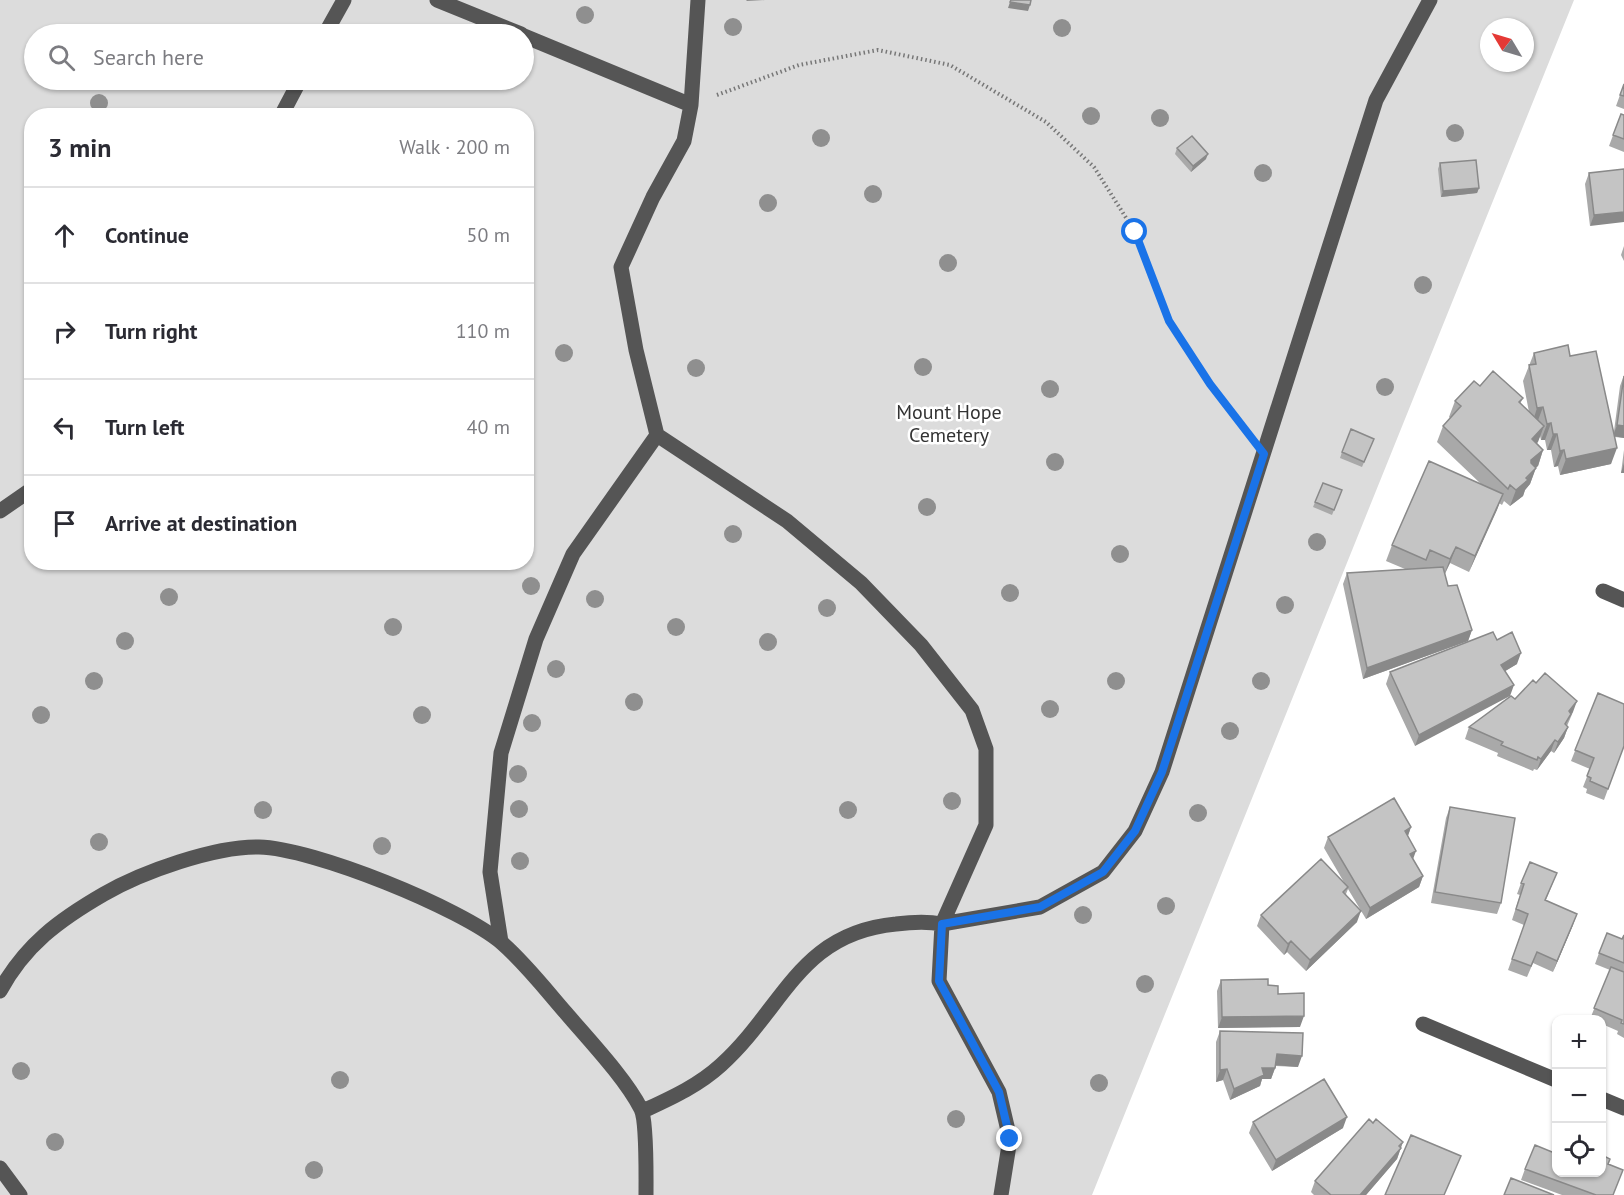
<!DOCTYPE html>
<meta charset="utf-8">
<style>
body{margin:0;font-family:"PT Sans",sans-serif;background:#f7f7f7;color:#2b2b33}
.controls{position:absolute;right:18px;bottom:18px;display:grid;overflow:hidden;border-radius:12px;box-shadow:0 2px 4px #0004}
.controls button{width:54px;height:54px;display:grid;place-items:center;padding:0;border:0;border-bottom:2px solid #e1e1e2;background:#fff;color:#2b2b33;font:30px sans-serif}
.compass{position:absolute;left:1480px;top:18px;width:54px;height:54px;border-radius:50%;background:#fff;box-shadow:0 2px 4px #0004;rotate:308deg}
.stop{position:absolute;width:18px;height:18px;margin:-14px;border:4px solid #1a73e8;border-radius:50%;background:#fff}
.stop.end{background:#1a73e8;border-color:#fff;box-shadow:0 2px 6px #0008}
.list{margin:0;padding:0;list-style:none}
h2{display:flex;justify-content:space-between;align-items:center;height:78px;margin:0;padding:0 24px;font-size:26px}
h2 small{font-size:20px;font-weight:400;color:#7c7c81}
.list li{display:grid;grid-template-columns:39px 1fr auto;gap:18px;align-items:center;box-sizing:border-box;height:96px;padding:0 24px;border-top:2px solid #e1e1e2}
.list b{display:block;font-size:22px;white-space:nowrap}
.list em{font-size:20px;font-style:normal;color:#7c7c81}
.icon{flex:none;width:33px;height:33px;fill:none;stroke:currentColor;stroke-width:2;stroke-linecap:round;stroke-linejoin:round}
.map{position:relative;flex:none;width:1624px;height:1195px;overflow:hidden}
.search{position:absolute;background:#fff;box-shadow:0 2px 4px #0004;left:24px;top:24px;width:510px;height:66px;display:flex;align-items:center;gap:15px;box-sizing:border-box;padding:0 21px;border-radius:33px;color:#7c7c81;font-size:22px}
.panel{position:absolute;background:#fff;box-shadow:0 2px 4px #0004;left:24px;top:108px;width:510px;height:462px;border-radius:24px}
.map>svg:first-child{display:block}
</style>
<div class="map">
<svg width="1624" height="1195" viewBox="0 0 1624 1195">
<rect width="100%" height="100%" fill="#fff"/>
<path fill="#dcdcdc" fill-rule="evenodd" d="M 0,0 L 1574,0 L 1092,1195 L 0,1195 ZM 1489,27 L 1525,27 L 1525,63 L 1489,63 ZM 34,34 L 524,34 L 524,80 L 34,80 ZM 32,116 L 526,116 L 526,562 L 32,562 Z"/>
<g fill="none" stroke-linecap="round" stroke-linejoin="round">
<path stroke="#777" stroke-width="4" stroke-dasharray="1.5 3" stroke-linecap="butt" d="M 717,95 L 799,65 L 878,50 L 950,65 L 1046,122 L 1094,167 L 1135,232 L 1169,321 L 1210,384 L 1244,428"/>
<path stroke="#555" stroke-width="15" d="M 437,0 L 521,34
M 698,0 L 691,105 L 684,141 L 653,197 L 621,267 L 636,350 L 657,435 L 787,521 L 861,583 L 921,645 L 972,710 L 986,749 L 986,825 L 942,924 L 939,981 L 999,1092 L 1010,1139 L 1001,1195
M 325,34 L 344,0
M 524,36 L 691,105
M 281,116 L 300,80
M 0,511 L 32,489
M 1603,591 L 1624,600
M 501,942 L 490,872 L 501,753 L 536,639 L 573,554 L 657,435
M 0,991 C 25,945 59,920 104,894 C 142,872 215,846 259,847 C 313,848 461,908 502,943 C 525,963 546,990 566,1013 C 589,1040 626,1079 641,1109 C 647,1121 646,1179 646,1195
M 1423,1024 L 1556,1080
M 1602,1099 L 1624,1108
M 643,1111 C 671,1098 698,1086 721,1065 C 784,1008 799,933 896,924 C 912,922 926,921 942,924 L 1040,907 L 1103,872 L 1135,831 L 1162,772 L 1376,100 L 1430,0
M 0,1168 L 20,1195"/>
</g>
<g fill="#8f8f8f">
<circle cx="585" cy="15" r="9"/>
<circle cx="733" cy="27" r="9"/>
<circle cx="1062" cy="28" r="9"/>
<circle cx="99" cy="103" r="9"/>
<circle cx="1091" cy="116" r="9"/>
<circle cx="1160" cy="118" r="9"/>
<circle cx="1455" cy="133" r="9"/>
<circle cx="821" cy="138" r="9"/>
<circle cx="1263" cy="173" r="9"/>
<circle cx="873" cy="194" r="9"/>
<circle cx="768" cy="203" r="9"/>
<circle cx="948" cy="263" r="9"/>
<circle cx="1423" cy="285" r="9"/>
<circle cx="564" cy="353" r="9"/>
<circle cx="923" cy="367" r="9"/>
<circle cx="696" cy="368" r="9"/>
<circle cx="1385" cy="387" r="9"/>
<circle cx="1050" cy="389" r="9"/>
<circle cx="1055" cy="462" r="9"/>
<circle cx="927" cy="507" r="9"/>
<circle cx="733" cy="534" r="9"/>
<circle cx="1317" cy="542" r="9"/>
<circle cx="1120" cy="554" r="9"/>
<circle cx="531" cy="586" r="9"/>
<circle cx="1010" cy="593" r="9"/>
<circle cx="169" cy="597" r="9"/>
<circle cx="595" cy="599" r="9"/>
<circle cx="1285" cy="605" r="9"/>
<circle cx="827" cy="608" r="9"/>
<circle cx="393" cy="627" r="9"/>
<circle cx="676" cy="627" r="9"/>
<circle cx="125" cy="641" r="9"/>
<circle cx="768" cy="642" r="9"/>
<circle cx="556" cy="669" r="9"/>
<circle cx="94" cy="681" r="9"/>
<circle cx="1116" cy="681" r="9"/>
<circle cx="1261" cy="681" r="9"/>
<circle cx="634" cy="702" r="9"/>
<circle cx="1050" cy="709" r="9"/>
<circle cx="41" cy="715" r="9"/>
<circle cx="422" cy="715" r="9"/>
<circle cx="532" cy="723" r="9"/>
<circle cx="1230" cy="731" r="9"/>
<circle cx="518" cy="774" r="9"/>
<circle cx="952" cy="801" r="9"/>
<circle cx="519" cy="809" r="9"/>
<circle cx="263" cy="810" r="9"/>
<circle cx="848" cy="810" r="9"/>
<circle cx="1198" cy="813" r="9"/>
<circle cx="99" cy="842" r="9"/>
<circle cx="382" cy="846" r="9"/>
<circle cx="520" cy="861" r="9"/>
<circle cx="1166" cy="906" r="9"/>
<circle cx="1083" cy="915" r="9"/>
<circle cx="1145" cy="984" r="9"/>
<circle cx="21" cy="1071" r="9"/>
<circle cx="340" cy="1080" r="9"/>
<circle cx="1099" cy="1083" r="9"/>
<circle cx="956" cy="1119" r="9"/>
<circle cx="55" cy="1142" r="9"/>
<circle cx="314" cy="1170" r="9"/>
</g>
<path fill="#a9a9a9" d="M 1624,84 L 1624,109 L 1616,106 Z
M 1621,114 L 1624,115 L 1624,152 L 1609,146 Z
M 1177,148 L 1206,159 L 1191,172 L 1175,154 Z
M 1440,163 L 1479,188 L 1477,193 L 1441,197 L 1438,169 Z
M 1624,169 L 1590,226 L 1585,184 L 1589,173 Z
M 1624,246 L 1624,261 L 1621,255 Z
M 1534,353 L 1570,356 L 1614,431 L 1620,386 L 1624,375 L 1624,438 L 1615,437 L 1611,464 L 1560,475 L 1558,466 L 1554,467 L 1551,450 L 1547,450 L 1545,440 L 1541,440 L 1540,436 L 1537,443 L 1543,450 L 1538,466 L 1536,467 L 1530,484 L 1525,490 L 1523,496 L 1510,506 L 1504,501 L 1502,505 L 1499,503 L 1469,572 L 1450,563 L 1445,574 L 1448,586 L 1472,630 L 1468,641 L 1363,679 L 1343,584 L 1347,573 L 1405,569 L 1386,561 L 1392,545 L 1481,484 L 1437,442 L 1443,426 L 1450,418 L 1449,417 L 1455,401 L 1480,386 L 1523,398 L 1520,404 L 1529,412 L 1523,381 Z
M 1374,439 L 1362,467 L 1340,458 L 1342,452 Z
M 1624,450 L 1624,473 L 1621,473 Z
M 1323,483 L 1342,490 L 1332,515 L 1313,507 Z
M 1497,640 L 1517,664 L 1505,671 L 1415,746 L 1386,684 L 1390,672 Z
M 1536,683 L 1573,712 L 1567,726 L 1568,727 L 1564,738 L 1554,753 L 1551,751 L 1537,770 L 1534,769 L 1533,771 L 1497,756 L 1498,753 L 1465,739 L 1469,727 L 1515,699 Z
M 1598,693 L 1624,746 L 1604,800 L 1586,793 L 1587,789 L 1583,787 L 1590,769 L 1571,761 Z
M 1450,807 L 1501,903 L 1497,914 L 1431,903 L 1446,818 Z
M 1411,827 L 1408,836 L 1413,859 L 1423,876 L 1419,887 L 1366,919 L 1348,889 L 1346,894 L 1357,922 L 1306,971 L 1287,952 L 1284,955 L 1257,926 L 1261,915 L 1345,884 L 1324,848 L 1328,837 Z
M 1557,873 L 1546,900 L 1573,925 L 1553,972 L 1533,963 L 1527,977 L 1508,970 L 1524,925 L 1512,920 L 1520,895 L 1517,894 L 1521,883 Z
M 1624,935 L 1624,1038 L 1617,1034 L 1618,1031 L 1602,1024 L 1602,1020 L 1590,1019 L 1610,970 L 1595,964 L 1599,953 L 1622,939 Z
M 1221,980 L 1268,985 L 1278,994 L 1300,1027 L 1218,1028 L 1217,991 Z
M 1220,1031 L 1298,1067 L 1276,1066 L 1271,1079 L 1262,1079 L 1260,1086 L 1230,1100 L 1223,1080 L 1216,1082 L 1216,1042 Z
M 1253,1122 L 1343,1128 L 1272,1171 L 1249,1133 Z
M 1401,1147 L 1397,1159 L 1366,1195 L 1314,1195 L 1311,1192 L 1315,1181 Z
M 1609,1164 L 1613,1195 L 1562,1195 L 1521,1180 L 1525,1169 L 1557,1173 Z"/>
<path fill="#898989" d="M 747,0 L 765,0 L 746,1 Z
M 1010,2 L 1030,5 L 1028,11 L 1008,8 Z
M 1208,154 L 1206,159 L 1191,172 L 1193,166 Z
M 1479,188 L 1477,193 L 1441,197 L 1443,191 Z
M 1624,212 L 1624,222 L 1590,226 L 1594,215 Z
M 1543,407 L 1537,423 L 1532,424 L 1537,408 Z
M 1551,423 L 1545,440 L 1541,440 L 1547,424 Z
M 1617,425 L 1624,426 L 1624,438 L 1613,436 Z
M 1544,426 L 1538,442 L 1526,455 L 1532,439 Z
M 1553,434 L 1557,434 L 1551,450 L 1547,450 Z
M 1617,448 L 1611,464 L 1560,475 L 1566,459 Z
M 1543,450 L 1538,466 L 1525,476 L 1531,460 Z
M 1564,450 L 1558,466 L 1554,467 L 1560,451 Z
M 1624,463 L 1624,473 L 1621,473 Z
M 1536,468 L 1530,484 L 1525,490 L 1523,496 L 1510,506 L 1516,490 Z
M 1503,494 L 1497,510 L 1469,572 L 1475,556 Z
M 1456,547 L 1450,563 L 1444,575 L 1450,559 Z
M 1472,630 L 1468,641 L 1363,679 L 1367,668 Z
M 1521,653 L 1517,664 L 1497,676 L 1501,665 Z
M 1514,685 L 1510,696 L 1415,746 L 1419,735 Z
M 1577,701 L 1573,712 L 1564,722 L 1569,711 Z
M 1568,727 L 1564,738 L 1554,753 L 1558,742 Z
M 1555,740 L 1551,751 L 1537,770 L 1541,759 Z
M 1411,827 L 1407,838 L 1405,831 Z
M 1416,851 L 1412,862 L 1410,854 Z
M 1423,876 L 1419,887 L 1366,919 L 1370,908 Z
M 1361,911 L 1357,922 L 1306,971 L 1310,960 Z
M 1577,914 L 1573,925 L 1553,972 L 1557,961 Z
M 1291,941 L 1287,952 L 1284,955 L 1288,944 Z
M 1304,1016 L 1300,1027 L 1218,1028 L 1222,1017 Z
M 1277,1054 L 1302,1056 L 1298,1067 L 1273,1065 Z
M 1262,1068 L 1275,1068 L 1271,1079 L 1262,1079 L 1260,1086 L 1230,1100 L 1234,1089 Z
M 1227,1069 L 1223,1080 L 1216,1082 L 1220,1070 Z
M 1347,1117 L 1343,1128 L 1272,1171 L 1276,1160 Z
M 1403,1142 L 1397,1159 L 1366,1195 L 1360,1195 Z"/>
<path fill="#c4c4c4" stroke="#898989" stroke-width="1.5" d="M 1011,0 L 1031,0 L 1030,5 L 1010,2 Z
M 1624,84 L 1624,96 L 1620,95 Z
M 1621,114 L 1624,115 L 1624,139 L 1613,135 Z
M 1192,136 L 1208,154 L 1193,166 L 1177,148 Z
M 1476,160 L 1479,188 L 1443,191 L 1440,163 Z
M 1624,169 L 1624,212 L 1594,215 L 1589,173 Z
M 1568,345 L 1570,356 L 1596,351 L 1617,448 L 1566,459 L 1564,450 L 1560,451 L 1557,434 L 1553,434 L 1551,423 L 1547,424 L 1543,407 L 1537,408 L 1529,365 L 1536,364 L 1534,353 Z
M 1493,371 L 1523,398 L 1519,402 L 1544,426 L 1532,439 L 1543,450 L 1531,460 L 1531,463 L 1536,468 L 1526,478 L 1528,480 L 1516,490 L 1510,485 L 1508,489 L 1443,426 L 1461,406 L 1455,401 L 1474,381 L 1480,386 Z
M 1624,376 L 1624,426 L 1617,425 Z
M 1351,429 L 1374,439 L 1364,462 L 1342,452 Z
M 1429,461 L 1503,494 L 1475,556 L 1456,547 L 1450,559 L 1430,550 L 1426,560 L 1392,545 Z
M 1323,483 L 1342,490 L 1334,510 L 1315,502 Z
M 1443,567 L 1448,586 L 1457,585 L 1472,630 L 1367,668 L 1347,573 Z
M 1493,632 L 1497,640 L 1512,632 L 1521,653 L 1501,665 L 1514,685 L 1419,735 L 1390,672 Z
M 1545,673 L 1577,701 L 1569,711 L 1571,714 L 1565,724 L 1568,727 L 1558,742 L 1555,740 L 1541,759 L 1538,757 L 1537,760 L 1501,745 L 1503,742 L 1469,727 L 1511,696 L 1515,699 L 1533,680 L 1536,683 Z
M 1598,693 L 1624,704 L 1624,746 L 1608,789 L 1590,781 L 1591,778 L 1587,776 L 1594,758 L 1575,750 Z
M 1394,798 L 1411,827 L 1405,831 L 1416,851 L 1410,854 L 1423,876 L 1370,908 L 1328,837 Z
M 1450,807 L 1515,818 L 1501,903 L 1435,892 Z
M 1321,859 L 1348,887 L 1343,892 L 1361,911 L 1310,960 L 1291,941 L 1288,944 L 1261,915 Z
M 1530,862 L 1557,873 L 1545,900 L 1577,914 L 1557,961 L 1537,952 L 1531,966 L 1512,959 L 1528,914 L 1516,909 L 1524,884 L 1521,883 Z
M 1607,933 L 1622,939 L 1624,935 L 1624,963 L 1599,953 Z
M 1611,967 L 1624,972 L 1624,1024 L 1621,1023 L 1622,1020 L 1594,1008 Z
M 1268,979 L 1268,985 L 1278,986 L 1278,994 L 1304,993 L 1304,1016 L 1222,1017 L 1221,980 Z
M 1220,1031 L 1303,1033 L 1302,1056 L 1277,1054 L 1275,1068 L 1262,1068 L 1264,1075 L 1234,1089 L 1227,1069 L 1220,1070 Z
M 1324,1079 L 1347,1117 L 1276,1160 L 1253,1122 Z
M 1369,1119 L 1373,1123 L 1376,1119 L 1403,1142 L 1399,1146 L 1401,1148 L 1360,1195 L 1331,1195 L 1315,1181 Z
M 1411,1135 L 1461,1156 L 1444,1195 L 1385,1195 Z
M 1535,1145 L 1557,1154 L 1557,1173 L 1602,1173 L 1602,1155 L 1610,1159 L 1608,1164 L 1623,1170 L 1613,1195 L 1596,1195 L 1525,1169 Z
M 1511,1178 L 1554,1195 L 1504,1195 Z"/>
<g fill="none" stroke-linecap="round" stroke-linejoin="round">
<path stroke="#1a73e8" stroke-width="8" d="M 1010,1139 L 999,1092 L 939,981 L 942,924 L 1040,907 L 1103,872 L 1135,831 L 1162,772 L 1264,454 L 1210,384 L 1169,321 L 1135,232"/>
</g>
<g text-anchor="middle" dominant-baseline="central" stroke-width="5" stroke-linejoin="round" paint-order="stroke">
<g font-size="20" fill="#333" stroke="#fff">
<text x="949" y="412">Mount Hope<tspan x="949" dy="23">Cemetery</tspan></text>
</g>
</g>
</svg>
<div class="controls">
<button>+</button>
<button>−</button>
<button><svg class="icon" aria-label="locate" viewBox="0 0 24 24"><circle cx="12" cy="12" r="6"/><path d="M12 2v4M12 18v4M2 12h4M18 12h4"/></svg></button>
</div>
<svg class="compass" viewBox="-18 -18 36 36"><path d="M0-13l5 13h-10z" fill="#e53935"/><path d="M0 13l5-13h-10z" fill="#7c7c81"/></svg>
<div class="stop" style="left:1135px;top:232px"></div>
<div class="stop end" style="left:1010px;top:1139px"></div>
<div class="search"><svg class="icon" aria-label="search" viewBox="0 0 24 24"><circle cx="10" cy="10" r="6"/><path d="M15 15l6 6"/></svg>Search here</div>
<section class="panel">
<h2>3 min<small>Walk · 200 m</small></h2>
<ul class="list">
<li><svg class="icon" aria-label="ahead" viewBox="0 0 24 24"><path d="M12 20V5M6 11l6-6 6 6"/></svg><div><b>Continue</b></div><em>50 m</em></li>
<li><svg class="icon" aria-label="right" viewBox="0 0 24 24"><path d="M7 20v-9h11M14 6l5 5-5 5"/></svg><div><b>Turn right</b></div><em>110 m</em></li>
<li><svg class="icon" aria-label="left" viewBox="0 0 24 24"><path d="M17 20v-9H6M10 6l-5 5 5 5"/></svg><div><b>Turn left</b></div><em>40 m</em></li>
<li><svg class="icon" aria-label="arrive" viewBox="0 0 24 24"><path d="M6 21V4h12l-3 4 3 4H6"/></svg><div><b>Arrive at destination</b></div></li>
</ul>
</section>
</div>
